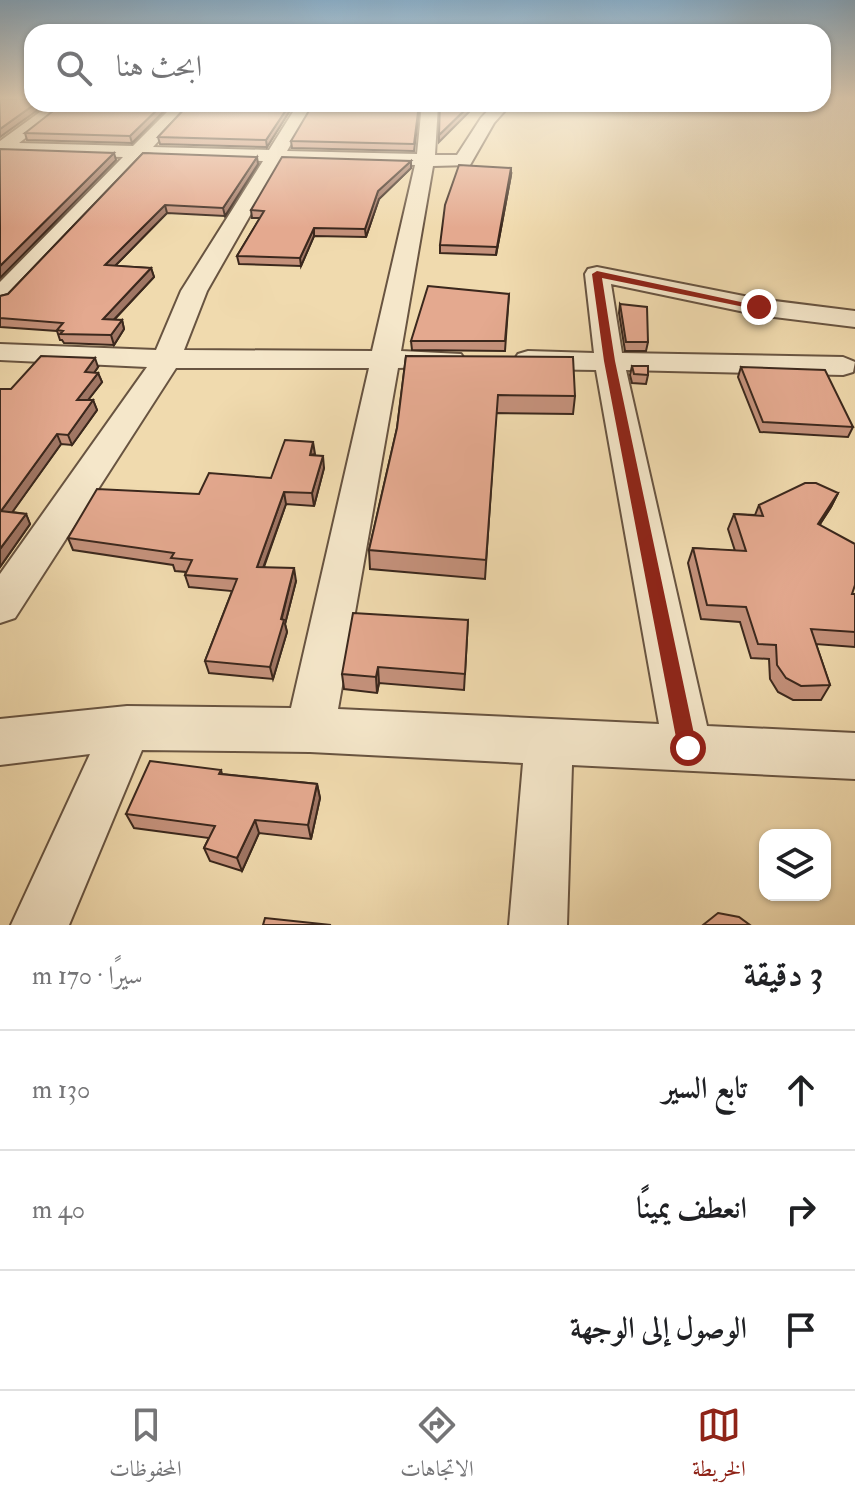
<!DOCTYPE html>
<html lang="ar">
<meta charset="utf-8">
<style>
body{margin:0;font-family:"IM FELL Double Pica",Amiri,serif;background:#f2f2f2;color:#202124;direction:rtl}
.controls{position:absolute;right:24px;bottom:24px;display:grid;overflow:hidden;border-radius:16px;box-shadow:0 2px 6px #0004}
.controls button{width:72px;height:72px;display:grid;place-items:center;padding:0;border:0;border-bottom:2px solid #e0e0e0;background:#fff;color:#202124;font:40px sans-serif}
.stop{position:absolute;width:24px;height:24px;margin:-18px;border:6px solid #8f2418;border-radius:50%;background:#fff}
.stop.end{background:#8f2418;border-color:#fff;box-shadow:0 2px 8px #0008}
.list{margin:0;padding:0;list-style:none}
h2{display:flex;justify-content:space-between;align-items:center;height:104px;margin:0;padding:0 32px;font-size:34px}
h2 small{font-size:26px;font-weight:400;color:#757577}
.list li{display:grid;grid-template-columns:52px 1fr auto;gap:24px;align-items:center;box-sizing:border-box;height:120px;padding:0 32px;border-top:2px solid #e0e0e0}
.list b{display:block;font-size:30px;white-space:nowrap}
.list em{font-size:26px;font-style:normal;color:#757577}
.icon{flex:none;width:44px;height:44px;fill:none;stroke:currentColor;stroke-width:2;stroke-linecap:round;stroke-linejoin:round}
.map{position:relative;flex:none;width:855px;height:925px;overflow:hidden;direction:ltr}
.search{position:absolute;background:#fff;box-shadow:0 2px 6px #0004;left:24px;right:24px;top:24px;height:88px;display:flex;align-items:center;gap:20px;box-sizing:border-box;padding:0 28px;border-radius:24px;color:#757577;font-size:30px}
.sheet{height:464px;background:#fff}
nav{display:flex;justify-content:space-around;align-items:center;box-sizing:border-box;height:112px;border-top:2px solid #e0e0e0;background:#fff;font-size:22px;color:#757577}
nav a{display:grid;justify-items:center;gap:4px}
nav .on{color:#8f2418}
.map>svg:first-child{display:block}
</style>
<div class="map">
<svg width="855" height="925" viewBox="0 0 855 925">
<rect width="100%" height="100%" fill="#f0daae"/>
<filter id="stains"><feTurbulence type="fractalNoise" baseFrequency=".0025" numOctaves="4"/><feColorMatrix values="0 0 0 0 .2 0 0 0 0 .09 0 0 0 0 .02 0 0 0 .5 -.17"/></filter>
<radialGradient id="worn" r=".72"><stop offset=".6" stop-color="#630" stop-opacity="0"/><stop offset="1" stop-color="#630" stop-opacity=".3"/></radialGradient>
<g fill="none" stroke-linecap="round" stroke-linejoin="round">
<g stroke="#685441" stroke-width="4">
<path id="street" d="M 51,104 L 69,104 L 19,143 L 133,146 L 175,104 L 192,104 L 153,147 L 269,150 L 298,104 L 314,104 L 287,151 L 417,154 L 422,104 L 438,104 L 435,155 L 457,155 L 481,118 L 494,104 L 511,104 L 494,123 L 470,165 L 433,166 L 401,351 L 461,354 L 465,360 L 461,366 L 398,368 L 338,709 L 659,724 L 596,370 L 528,369 L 518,366 L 514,360 L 518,354 L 528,351 L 594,353 L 585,274 L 588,269 L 597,267 L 759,299 L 855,311 L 855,327 L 759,315 L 611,284 L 622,353 L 843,357 L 855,362 L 853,372 L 843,375 L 626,370 L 707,726 L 855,733 L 855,779 L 572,765 L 567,925 L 509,925 L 523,763 L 310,752 L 142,750 L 69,925 L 11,925 L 90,754 L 0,765 L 0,719 L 127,706 L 291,708 L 369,368 L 176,368 L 15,618 L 0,623 L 0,574 L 147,367 L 0,360 L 0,344 L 156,350 L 181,291 L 263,161 L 143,157 L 9,301 L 0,304 L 0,282 L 123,157 L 0,154 L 0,141 ZM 281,161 L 415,165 L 372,351 L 184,350 L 207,291 Z"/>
</g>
<use href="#street" fill="#f5e7ca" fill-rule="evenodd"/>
</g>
<path fill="#c4917b" stroke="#3b281d" stroke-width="2" d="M 171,104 L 132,143 L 27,140 L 25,133 Z
M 189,104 L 294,104 L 267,147 L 160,144 L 158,137 Z
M 420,104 L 414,151 L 292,148 L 291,141 Z
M 143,153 L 258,164 L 225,216 L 167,213 L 115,266 L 151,268 L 154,277 L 114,320 L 122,320 L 124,329 L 114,345 L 64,343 L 62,340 L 60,340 L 57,331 L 0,327 L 0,296 L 8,294 Z
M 411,161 L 411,168 L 379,199 L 366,237 L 314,236 L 301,266 L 239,264 L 237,256 L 260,218 L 252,218 L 251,210 Z
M 511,175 L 496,255 L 440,253 L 440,245 Z
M 509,294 L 505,351 L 412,350 L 411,341 Z
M 620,304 L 648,342 L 646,351 L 625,351 L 619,313 Z
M 406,356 L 575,396 L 573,414 L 496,413 L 485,579 L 370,569 L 369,550 L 397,428 Z
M 632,366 L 648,375 L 646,384 L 632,383 L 630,375 Z
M 98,367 L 94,373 L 98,373 L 102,382 L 88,400 L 93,400 L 97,410 L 72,445 L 61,444 L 12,512 L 26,514 L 30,524 L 0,567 L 11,389 Z
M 741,367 L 853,427 L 848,437 L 760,432 L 738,377 Z
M 315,455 L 324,468 L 314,506 L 286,504 L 264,567 L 296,581 L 285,624 L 287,632 L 273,679 L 209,673 L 205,661 L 232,591 L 189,587 L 185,575 L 186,572 L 175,571 L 173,565 L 73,550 L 68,538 L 199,494 L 271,478 Z
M 838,493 L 831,507 L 820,524 L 852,594 L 855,594 L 855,647 L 816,644 L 830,685 L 821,700 L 793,700 L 778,692 L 770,679 L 769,659 L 751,658 L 740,622 L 701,619 L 688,563 L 693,548 L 735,551 L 728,529 L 734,514 L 755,515 L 759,505 Z
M 468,620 L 464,690 L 379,683 L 377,693 L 344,689 L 342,674 Z
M 221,770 L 222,774 L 317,784 L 320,798 L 311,839 L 259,833 L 242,871 L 210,861 L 204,848 L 209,838 L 134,828 L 126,814 Z"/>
<path fill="#a07664" stroke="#3b281d" stroke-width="2" d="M 35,104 L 46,104 L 0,137 L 0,129 Z
M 163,104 L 171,104 L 132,143 L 130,136 Z
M 290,104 L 294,104 L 267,147 L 266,140 Z
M 471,104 L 477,104 L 439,142 L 439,135 Z
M 114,153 L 116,160 L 0,278 L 0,266 Z
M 257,157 L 258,164 L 225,216 L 223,208 Z
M 411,161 L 411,168 L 379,199 L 366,237 L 365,229 L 378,191 Z
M 511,168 L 511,175 L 496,255 L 497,247 Z
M 165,205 L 167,213 L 108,273 L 105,265 Z
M 314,228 L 314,236 L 301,266 L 300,258 Z
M 151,268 L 154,277 L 106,328 L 103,319 Z
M 122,320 L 124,329 L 114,345 L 111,335 Z
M 95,358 L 98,367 L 88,382 L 85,372 Z
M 98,373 L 102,382 L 81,409 L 77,400 Z
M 93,400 L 97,410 L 72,445 L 68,435 Z
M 57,434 L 61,444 L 6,521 L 1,511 Z
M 313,442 L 315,454 L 310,455 Z
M 323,456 L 324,468 L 314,506 L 312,493 Z
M 284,492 L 286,504 L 259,579 L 257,567 Z
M 838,493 L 831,507 L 811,538 L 818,524 Z
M 26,514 L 30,524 L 0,567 L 0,549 Z
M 294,568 L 296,581 L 285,624 L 287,632 L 273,679 L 270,667 Z
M 378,667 L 379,683 L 377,693 L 376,677 Z
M 317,784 L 320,798 L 311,839 L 308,825 Z
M 255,820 L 259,833 L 242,871 L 237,858 Z"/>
<path fill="#e4a98f" stroke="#3b281d" stroke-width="2" d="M 0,99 L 32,99 L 32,104 L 35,104 L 0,129 Z
M 62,104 L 163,104 L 130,136 L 25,133 Z
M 189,104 L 290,104 L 266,140 L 158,137 Z
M 313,104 L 419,104 L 414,144 L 291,141 Z
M 440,104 L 471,104 L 439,135 Z
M 0,149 L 114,153 L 0,266 Z
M 143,153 L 257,157 L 223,208 L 165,205 L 105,265 L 151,268 L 103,319 L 122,320 L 111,335 L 60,334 L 63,331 L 57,330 L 63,323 L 0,318 L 0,296 L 8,294 Z
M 282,157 L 411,161 L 378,191 L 365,229 L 314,228 L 300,258 L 237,256 L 264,211 L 251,210 Z
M 459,165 L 511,168 L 497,247 L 440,245 L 445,205 Z
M 428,286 L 509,294 L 505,341 L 411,341 Z
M 620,304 L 647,307 L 648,342 L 626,342 Z
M 41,356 L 95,358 L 85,372 L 98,373 L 77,400 L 93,400 L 68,435 L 57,434 L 1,511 L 26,514 L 0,549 L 0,389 L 11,389 Z
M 406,356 L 573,357 L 575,396 L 498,395 L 486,560 L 369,550 L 397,428 Z
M 632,366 L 648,366 L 648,375 L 634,374 Z
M 741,367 L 825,370 L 853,427 L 763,422 Z
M 285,440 L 313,442 L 310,455 L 323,456 L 312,493 L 284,492 L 257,567 L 294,568 L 281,619 L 284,620 L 270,667 L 205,661 L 237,579 L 185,575 L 192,560 L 171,558 L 174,553 L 68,538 L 97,489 L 199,494 L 209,473 L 271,478 Z
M 805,483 L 816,483 L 838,493 L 818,524 L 855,544 L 855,585 L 852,594 L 855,594 L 855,632 L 811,629 L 830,685 L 801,686 L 786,678 L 777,665 L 776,645 L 758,644 L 746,607 L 707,605 L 693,548 L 746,551 L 734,514 L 763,516 L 759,505 Z
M 353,613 L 468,620 L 465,674 L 378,667 L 376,677 L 342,674 Z
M 150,761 L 221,770 L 219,774 L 317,784 L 308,825 L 255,820 L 237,858 L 204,848 L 215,826 L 126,814 Z
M 718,913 L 739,917 L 750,925 L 703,925 Z
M 265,918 L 331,925 L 263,925 Z"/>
<linearGradient id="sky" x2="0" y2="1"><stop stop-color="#8bb5d4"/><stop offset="0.43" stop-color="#f8eedb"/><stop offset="1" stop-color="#f8eedb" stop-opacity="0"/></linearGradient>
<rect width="855" height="228" fill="url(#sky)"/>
<path fill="#8f2418" d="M 597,271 L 764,307 L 759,310 L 602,278 L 615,361 L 697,748 L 694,754 L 688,757 L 681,754 L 678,748 L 604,361 L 592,274 Z"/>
<rect width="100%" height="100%" filter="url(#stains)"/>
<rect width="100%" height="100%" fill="url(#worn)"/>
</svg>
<div class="controls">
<button><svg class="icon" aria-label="layers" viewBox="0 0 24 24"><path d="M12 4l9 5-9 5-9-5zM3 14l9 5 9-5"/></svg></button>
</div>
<div class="stop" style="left:688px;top:748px"></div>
<div class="stop end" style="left:759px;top:307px"></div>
<div class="search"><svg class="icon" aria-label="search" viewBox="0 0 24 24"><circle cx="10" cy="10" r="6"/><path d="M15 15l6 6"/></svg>ابحث هنا</div>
</div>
<section class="sheet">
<h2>3 دقيقة<small>سيرًا · 170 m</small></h2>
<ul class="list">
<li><svg class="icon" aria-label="ahead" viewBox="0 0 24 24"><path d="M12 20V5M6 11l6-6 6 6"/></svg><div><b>تابع السير</b></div><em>130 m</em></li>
<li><svg class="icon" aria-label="right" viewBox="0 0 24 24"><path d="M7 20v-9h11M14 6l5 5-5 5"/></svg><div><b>انعطف يمينًا</b></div><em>40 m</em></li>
<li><svg class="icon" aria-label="arrive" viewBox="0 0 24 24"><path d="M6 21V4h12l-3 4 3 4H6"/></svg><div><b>الوصول إلى الوجهة</b></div></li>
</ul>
</section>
<nav>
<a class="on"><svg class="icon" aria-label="map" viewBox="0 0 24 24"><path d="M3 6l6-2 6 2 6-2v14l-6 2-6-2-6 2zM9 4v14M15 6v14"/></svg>الخريطة</a>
<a><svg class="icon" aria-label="directions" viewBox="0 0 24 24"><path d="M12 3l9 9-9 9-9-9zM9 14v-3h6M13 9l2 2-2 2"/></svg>الاتجاهات</a>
<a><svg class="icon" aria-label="saved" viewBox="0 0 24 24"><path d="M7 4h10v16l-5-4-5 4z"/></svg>المحفوظات</a>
</nav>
